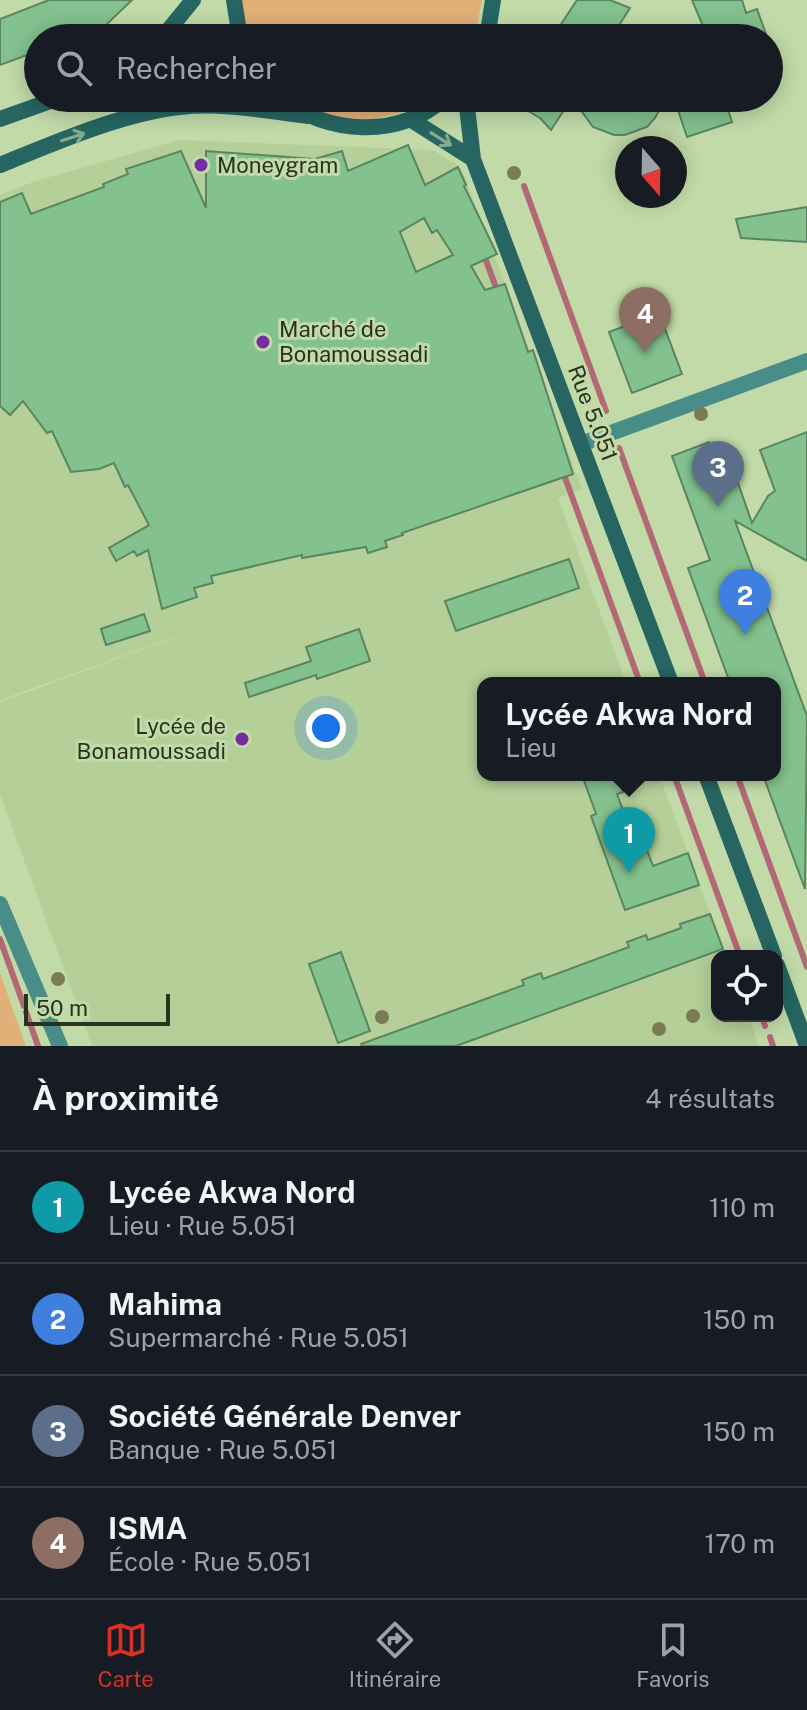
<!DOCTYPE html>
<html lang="fr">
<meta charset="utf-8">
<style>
body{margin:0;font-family:"Public Sans",sans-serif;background:#20242c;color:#f1f3f6}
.controls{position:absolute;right:24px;bottom:24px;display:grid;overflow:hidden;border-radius:16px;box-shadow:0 4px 20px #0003}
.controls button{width:72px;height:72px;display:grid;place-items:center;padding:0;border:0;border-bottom:2px solid #363941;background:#171b24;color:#f1f3f6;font:40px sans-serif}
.compass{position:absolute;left:615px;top:136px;width:72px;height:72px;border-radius:50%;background:#171b24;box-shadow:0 4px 20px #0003;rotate:160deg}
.scale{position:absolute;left:24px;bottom:20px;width:146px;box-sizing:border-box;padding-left:8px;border:4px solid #29321f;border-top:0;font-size:22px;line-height:28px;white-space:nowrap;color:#29321f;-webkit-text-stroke:6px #c1daa8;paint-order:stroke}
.you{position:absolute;left:326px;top:728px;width:28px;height:28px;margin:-20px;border:6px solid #fff;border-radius:50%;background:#1a73e8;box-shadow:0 0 0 12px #1a73e833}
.badge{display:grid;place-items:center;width:52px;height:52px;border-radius:50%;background:#d93025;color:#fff;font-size:26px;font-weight:700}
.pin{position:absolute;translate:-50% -66px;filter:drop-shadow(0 2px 4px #0008)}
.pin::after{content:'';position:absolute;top:42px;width:28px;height:24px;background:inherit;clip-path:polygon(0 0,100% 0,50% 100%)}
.popup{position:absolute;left:477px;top:677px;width:304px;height:104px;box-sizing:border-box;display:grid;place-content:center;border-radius:16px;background:#171b24;filter:drop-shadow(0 2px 6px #0005);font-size:26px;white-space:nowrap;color:#9ea1a6}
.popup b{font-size:30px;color:#f1f3f6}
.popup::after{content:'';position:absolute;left:50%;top:100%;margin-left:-16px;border:16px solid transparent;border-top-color:#171b24}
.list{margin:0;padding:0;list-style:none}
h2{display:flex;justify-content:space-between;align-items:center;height:104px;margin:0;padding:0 32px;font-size:34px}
h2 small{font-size:26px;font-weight:400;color:#9ea1a6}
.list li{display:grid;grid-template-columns:52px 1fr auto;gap:24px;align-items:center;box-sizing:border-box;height:112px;padding:0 32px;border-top:2px solid #363941}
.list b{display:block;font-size:30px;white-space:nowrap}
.list p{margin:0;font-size:26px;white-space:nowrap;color:#9ea1a6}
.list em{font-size:26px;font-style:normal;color:#9ea1a6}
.icon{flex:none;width:44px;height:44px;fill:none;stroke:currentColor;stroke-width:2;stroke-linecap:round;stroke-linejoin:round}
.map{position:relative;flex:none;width:807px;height:1046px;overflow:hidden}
.search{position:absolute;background:#171b24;box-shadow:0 4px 20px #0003;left:24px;right:24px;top:24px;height:88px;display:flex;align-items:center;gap:20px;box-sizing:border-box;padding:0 28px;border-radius:44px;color:#9ea1a6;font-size:30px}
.sheet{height:552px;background:#171b24}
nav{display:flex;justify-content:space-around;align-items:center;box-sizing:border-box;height:112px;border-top:2px solid #363941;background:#171b24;font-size:22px;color:#9ea1a6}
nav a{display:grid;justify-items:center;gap:4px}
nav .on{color:#d93025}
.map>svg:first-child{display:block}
</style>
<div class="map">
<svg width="807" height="1046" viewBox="0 0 807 1046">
<rect width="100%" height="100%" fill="#c1daa8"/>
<path fill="#b4cf98" d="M 180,140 L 432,150 L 456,164 L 465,177 L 582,489 L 558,498 L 626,683 L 483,683 L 483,775 L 659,775 L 726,956 L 717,956 L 717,1016 L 748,1016 L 759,1046 L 92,1046 L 0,794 L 0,702 L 286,597 L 0,700 L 0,195 L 33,182 Z"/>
<path fill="#e1b079" d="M 239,0 L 482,0 L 475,38 L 246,38 Z
M 292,98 L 427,98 C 397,120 355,125 319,114 C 310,111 301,103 292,98 Z
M 0,973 L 26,1046 L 0,1046 Z"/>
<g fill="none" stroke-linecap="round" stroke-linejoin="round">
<path stroke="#b36875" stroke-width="6" d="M 135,108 L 163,98
M 524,186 L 606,411
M 484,255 L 498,293
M 619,448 L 705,683
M 563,472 L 640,683
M 674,775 L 740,956
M 737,775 L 807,967
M 0,939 L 24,1006
M 26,1012 L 38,1046
M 762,1016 L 765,1026
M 770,1037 L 773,1046"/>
</g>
<path fill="#83c18e" stroke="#5a8562" stroke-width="2" fill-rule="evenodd" d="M 49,0 L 132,0 L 105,26 L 73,38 L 38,38 L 38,51 L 0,65 L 0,19 Z
M 577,0 L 610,0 L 630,8 L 611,38 L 552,38 Z
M 692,0 L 742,0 L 746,13 L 757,9 L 766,34 L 755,38 L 708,38 Z
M 506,98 L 572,98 L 551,130 L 540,118 Z
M 572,98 L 666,98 L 655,118 L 647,127 L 625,135 L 614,135 L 593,127 Z
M 674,98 L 724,98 L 732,122 L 687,137 Z
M 408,145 L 425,185 L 458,167 L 466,185 L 464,186 L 497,254 L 471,266 L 485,290 L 505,284 L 528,352 L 533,350 L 573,474 L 402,533 L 403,535 L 385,541 L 387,547 L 368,553 L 366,547 L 302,558 L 302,555 L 211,576 L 213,583 L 194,588 L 197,597 L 162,609 L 148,550 L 137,556 L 134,551 L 116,561 L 109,548 L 149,525 L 128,485 L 125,487 L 114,463 L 99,469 L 71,472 L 52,431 L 47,433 L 23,401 L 10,415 L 0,406 L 0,202 L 22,193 L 31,214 L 104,187 L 103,184 L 128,174 L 126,169 L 181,151 L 206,208 L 206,151 L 315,159 L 342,151 L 348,171 ZM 424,218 L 432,233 L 437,230 L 453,255 L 416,272 L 400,232 Z
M 807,207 L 807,242 L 741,238 L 736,219 Z
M 662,321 L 682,374 L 632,393 L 609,332 L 630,324 L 633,331 Z
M 807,432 L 807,561 L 735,521 L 807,716 L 805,889 L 763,775 L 775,775 L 775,683 L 730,683 L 688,568 L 710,560 L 672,456 L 709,442 L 726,487 L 738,483 L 752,523 L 768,496 L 775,491 L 760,450 Z
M 569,559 L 579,588 L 456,631 L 445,601 Z
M 144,614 L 150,631 L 106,645 L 101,629 Z
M 359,629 L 370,661 L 317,679 L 316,675 L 249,697 L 245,683 L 311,661 L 306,647 Z
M 582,775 L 617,775 L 623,792 L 617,794 L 631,832 L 639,829 L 653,866 L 688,853 L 699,885 L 625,910 L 591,816 L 596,814 Z
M 710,914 L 723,949 L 456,1046 L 362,1046 L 361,1044 L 524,985 L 522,980 L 541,973 L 543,979 L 629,947 L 627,942 L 646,935 L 648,940 L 681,928 L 680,924 Z
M 341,952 L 370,1031 L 338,1043 L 309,964 Z"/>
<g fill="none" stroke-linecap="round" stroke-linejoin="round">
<path stroke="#488d88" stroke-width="16" d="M 581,444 L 807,361
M 0,904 L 60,1046"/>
<path stroke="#266561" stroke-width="16" d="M 234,0 L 240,38
M 162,38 L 193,0
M 487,38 L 493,0
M 281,98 C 329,135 398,139 445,98
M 466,98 L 473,159 L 671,683
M 0,119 L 59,98
M 410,119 L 473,159
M 0,165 C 54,143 123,113 180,107 C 222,102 266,111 308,116
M 706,775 L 774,956
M 777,965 L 807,1046"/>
</g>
<g fill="#7b7b56">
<circle cx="514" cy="173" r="7"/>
<circle cx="701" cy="414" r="7"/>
<circle cx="58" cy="979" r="7"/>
<circle cx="693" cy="1016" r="7"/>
<circle cx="382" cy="1017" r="7"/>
<circle cx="659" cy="1029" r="7"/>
</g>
<defs><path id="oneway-shaft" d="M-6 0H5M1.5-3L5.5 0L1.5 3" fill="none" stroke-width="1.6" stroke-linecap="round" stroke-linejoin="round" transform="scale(2)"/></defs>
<g stroke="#83ab8c">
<use href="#oneway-shaft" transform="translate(73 137) rotate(-18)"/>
<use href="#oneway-shaft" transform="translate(441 139) rotate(32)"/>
</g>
<g fill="#742da0" stroke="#c1daa8" stroke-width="3">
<circle cx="201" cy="165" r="8"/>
<circle cx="263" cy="342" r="8"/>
<circle cx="242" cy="739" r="8"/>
</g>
<g text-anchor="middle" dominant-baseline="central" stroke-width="6" stroke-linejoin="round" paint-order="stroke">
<g font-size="22" fill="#29321f" stroke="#c1daa8" text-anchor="start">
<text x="217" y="165">Moneygram</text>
<text x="279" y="329">Marché de<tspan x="279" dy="25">Bonamoussadi</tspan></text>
<text x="226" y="726" text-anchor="end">Lycée de<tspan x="226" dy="25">Bonamoussadi</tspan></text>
</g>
<g font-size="22" fill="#29321f" stroke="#c1daa8">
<text transform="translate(593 413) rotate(69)">Rue 5.051</text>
</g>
</g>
</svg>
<div class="controls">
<button><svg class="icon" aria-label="locate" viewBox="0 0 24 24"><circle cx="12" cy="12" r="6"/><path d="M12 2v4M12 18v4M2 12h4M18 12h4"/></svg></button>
</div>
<svg class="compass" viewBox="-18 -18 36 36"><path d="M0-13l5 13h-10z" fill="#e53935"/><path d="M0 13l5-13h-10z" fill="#9ea1a6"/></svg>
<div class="scale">50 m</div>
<div class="you"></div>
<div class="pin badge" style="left:629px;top:873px;background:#0f9aa8">1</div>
<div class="popup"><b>Lycée Akwa Nord</b>Lieu</div>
<div class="pin badge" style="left:745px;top:635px;background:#3f7fe0">2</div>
<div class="pin badge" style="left:718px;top:507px;background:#5c6f8a">3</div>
<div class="pin badge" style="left:645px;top:353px;background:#8d6e63">4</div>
<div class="search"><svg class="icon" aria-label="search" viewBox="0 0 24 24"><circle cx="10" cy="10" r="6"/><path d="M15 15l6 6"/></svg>Rechercher</div>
</div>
<section class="sheet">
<h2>À proximité<small>4 résultats</small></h2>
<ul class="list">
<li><span class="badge" style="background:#0f9aa8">1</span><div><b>Lycée Akwa Nord</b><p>Lieu · Rue 5.051</p></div><em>110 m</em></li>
<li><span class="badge" style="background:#3f7fe0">2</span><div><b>Mahima</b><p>Supermarché · Rue 5.051</p></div><em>150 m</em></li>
<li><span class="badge" style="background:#5c6f8a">3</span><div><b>Société Générale Denver</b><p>Banque · Rue 5.051</p></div><em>150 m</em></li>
<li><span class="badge" style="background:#8d6e63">4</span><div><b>ISMA</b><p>École · Rue 5.051</p></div><em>170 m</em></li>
</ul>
</section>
<nav>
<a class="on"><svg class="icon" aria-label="map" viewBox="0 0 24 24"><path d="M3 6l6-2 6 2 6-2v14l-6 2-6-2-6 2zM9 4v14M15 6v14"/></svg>Carte</a>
<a><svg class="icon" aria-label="directions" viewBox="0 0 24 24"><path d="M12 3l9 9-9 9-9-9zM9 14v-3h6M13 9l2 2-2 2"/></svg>Itinéraire</a>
<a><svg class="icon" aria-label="saved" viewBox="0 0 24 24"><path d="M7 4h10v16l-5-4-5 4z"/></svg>Favoris</a>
</nav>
